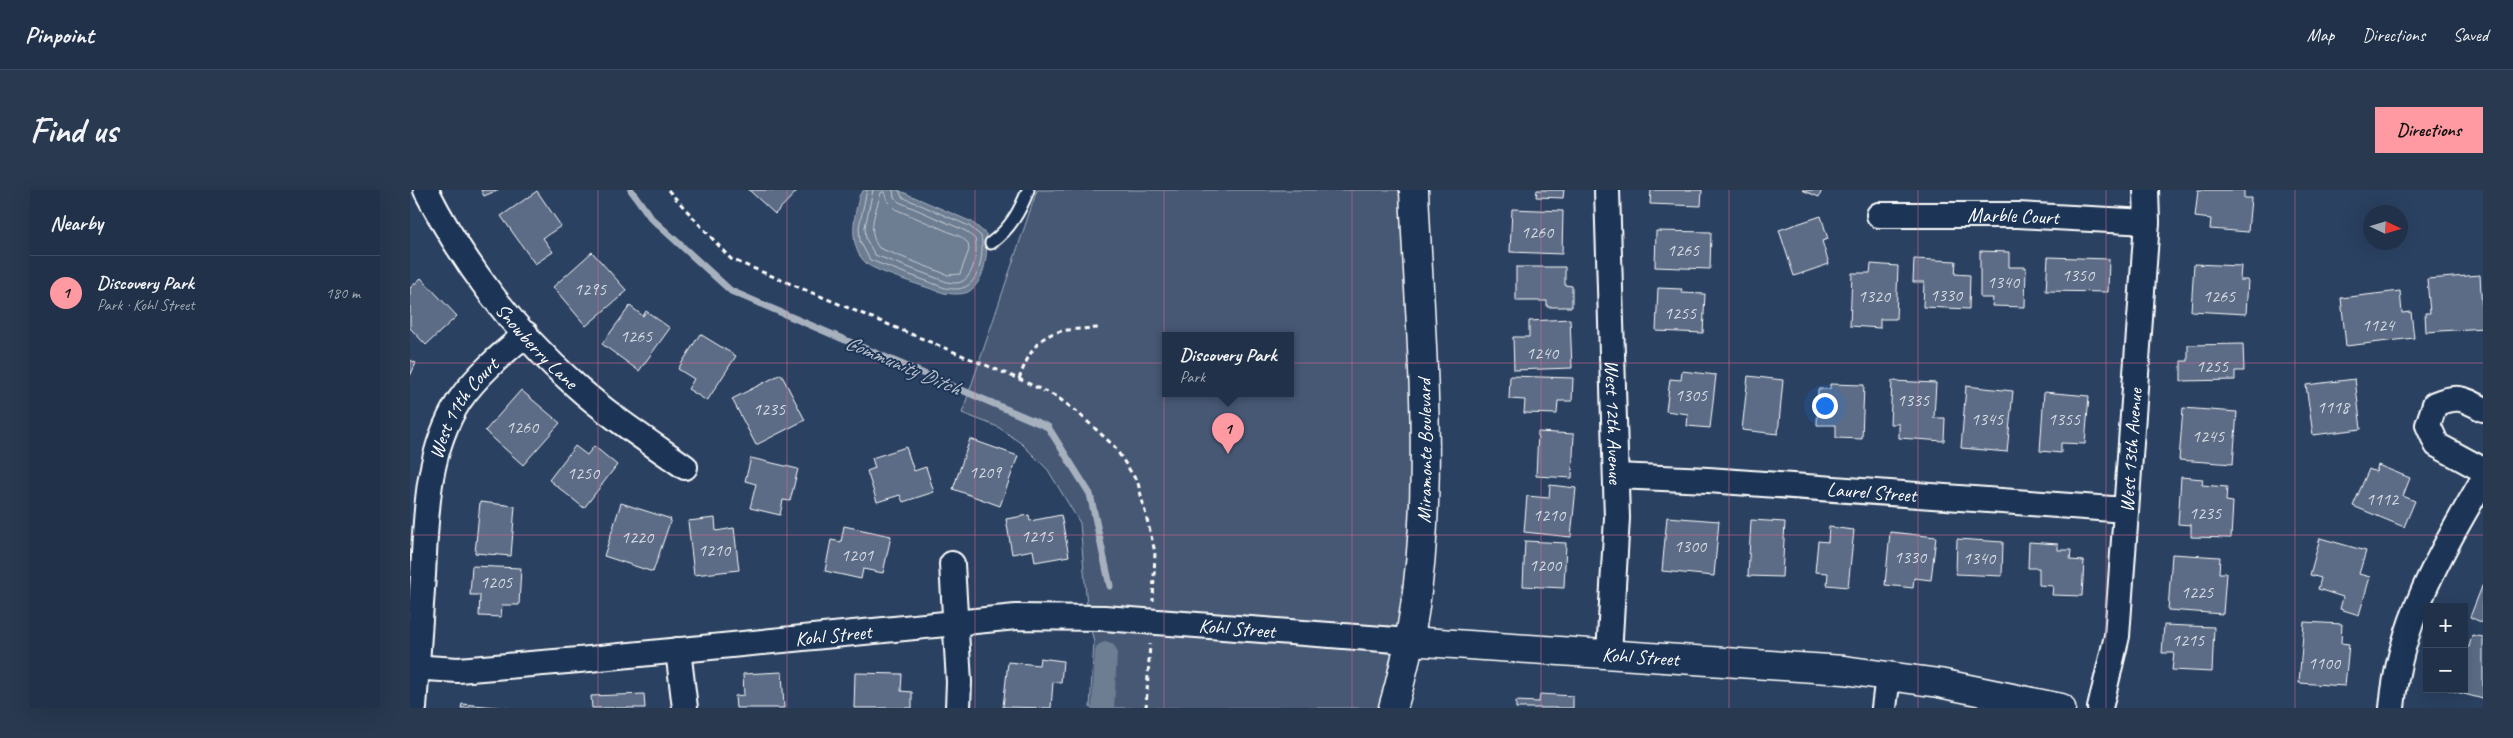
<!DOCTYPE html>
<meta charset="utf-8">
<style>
body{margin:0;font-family:Caveat,sans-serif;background:#283950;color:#f1f3f6}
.controls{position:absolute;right:15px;bottom:15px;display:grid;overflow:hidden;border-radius:0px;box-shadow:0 5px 20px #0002}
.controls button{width:45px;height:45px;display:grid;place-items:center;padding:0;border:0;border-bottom:1px solid #3d4c61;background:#203149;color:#f1f3f6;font:25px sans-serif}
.compass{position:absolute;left:1953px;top:15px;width:45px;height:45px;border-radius:50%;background:#203149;box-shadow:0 5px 20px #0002;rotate:94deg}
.you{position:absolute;left:1414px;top:215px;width:18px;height:18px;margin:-12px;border:4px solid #fff;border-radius:50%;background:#1a73e8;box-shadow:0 0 0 8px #1a73e833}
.badge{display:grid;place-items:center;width:32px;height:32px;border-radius:50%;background:#ff9aa2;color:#111;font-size:16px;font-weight:700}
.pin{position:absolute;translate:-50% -41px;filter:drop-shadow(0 1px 2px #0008)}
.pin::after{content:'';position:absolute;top:26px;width:18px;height:15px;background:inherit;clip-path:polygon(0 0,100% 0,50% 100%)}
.popup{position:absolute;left:752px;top:142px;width:132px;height:65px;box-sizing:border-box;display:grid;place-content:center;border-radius:0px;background:#203149;filter:drop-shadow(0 1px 4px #0005);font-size:16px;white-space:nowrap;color:#a2a9b4}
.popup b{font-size:19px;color:#f1f3f6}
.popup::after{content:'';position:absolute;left:50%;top:100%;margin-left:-10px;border:10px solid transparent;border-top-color:#203149}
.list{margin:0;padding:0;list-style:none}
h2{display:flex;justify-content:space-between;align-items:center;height:65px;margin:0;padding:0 20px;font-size:21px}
h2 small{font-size:16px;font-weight:400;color:#a2a9b4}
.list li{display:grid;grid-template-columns:32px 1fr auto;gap:15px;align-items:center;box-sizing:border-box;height:75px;padding:0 20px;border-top:1px solid #3d4c61}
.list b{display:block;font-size:19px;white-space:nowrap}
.list p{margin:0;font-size:16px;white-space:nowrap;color:#a2a9b4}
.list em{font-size:16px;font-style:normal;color:#a2a9b4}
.map{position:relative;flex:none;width:2073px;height:518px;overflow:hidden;border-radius:0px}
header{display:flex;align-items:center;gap:30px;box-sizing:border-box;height:70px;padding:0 25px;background:#203149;border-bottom:1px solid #3d4c61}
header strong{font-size:24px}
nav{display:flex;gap:28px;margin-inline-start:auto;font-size:18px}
.intro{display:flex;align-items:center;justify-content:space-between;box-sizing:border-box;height:120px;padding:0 30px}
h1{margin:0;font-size:35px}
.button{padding:12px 22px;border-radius:0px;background:#ff9aa2;color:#111;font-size:18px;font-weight:700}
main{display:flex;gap:30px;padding:0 30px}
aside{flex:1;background:#203149;border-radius:0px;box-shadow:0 5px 20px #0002}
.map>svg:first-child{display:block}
</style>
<header>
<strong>Pinpoint</strong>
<nav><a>Map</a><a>Directions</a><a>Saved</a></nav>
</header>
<div class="intro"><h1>Find us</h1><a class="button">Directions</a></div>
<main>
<aside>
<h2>Nearby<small></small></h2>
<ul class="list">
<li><span class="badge">1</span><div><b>Discovery Park</b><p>Park · Kohl Street</p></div><em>180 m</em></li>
</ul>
</aside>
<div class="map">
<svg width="2073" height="518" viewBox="0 0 2073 518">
<rect width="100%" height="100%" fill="#2a4161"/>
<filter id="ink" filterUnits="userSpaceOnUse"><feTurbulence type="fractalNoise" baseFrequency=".02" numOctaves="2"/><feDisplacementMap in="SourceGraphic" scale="10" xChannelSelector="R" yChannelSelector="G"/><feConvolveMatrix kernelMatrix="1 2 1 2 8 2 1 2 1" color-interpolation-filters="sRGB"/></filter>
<g filter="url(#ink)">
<path fill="#465975" stroke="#a2acba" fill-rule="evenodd" d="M 627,0 L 1004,0 L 1013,213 L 983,518 L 680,518 L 684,452 L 678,428 L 670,333 L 638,280 L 612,254 L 588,237 L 552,223 ZM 756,145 L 880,145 L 880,203 L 756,203 Z"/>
<path fill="#6d7d92" stroke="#a7b1be" d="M 454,0 L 488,0 L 562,32 L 576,44 C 578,61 576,92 558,102 C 551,105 542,104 534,103 C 519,98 467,82 457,74 C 437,57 444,25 450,4 Z"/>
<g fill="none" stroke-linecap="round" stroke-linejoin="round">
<path stroke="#c5cbd3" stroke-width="1" d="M 457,0 L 449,37 L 450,51 L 460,70 L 535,98 C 542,99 549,100 555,97 C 571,90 574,60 571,46 L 559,36 L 492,7 L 489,0
M 463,0 L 455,37 L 456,49 L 465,65 L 537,92 C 542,93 548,94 553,91 C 564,85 568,61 565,49 L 556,41 L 489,12 L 484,7 L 483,0
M 474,2 L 478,12 L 485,19 L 551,47 L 558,53 L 559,60 L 550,84 L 538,85 L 469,58 C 456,41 466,21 471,3 Z"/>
<path stroke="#a7b1be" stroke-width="7" d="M 221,0 L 241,28 L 321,101 L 638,237 L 680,304 L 700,396"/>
<path stroke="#6d7d92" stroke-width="22" d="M 693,518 L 696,463"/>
</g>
<path fill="#5b6c86" stroke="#fff" d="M 71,0 L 88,0 L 74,6 Z
M 339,0 L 388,0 L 365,24 Z
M 1127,0 L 1154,0 L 1153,8 L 1126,7 Z
M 1241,0 L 1292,0 L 1291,16 L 1240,14 Z
M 1392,0 L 1412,0 L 1409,7 Z
M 1788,0 L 1834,0 L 1834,8 L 1841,8 L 1838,42 L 1800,39 L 1801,29 L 1785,27 Z
M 127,1 L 151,36 L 133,48 L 143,62 L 125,74 L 91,26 Z
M 1102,19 L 1153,21 L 1152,64 L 1100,62 Z
M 1411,26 L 1418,49 L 1412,51 L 1419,74 L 1384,86 L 1369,40 Z
M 1246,41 L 1301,42 L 1300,79 L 1245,77 Z
M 1570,61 L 1599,62 L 1599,77 L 1616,77 L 1615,117 L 1582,116 L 1583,108 L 1570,108 Z
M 182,62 L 217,101 L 176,136 L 143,97 Z
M 1638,67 L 1699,69 L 1698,102 L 1636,101 Z
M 1504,69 L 1546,71 L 1545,84 L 1560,85 L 1559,119 L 1513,117 L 1514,92 L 1503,92 Z
M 1461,74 L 1488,76 L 1486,129 L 1470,129 L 1470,138 L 1440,136 L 1442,83 L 1460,83 Z
M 1784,74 L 1831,76 L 1830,90 L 1838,90 L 1836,124 L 1781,121 Z
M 1106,77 L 1155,77 L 1155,95 L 1162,96 L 1162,117 L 1137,117 L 1137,111 L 1106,111 Z
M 2070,85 L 2073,138 L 2016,142 L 2015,123 L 2020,123 L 2017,89 Z
M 11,88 L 47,126 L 16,155 L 0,138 L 0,98 Z
M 1248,98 L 1272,99 L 1271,103 L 1295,104 L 1293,143 L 1246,141 Z
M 1990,101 L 1992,123 L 2001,122 L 2004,148 L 1936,156 L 1931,108 Z
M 220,116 L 233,126 L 236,121 L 260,138 L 229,181 L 192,154 Z
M 1160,129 L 1162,178 L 1104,180 L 1103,147 L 1119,147 L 1119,131 Z
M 290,144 L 326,166 L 297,211 L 278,199 L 284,189 L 268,179 Z
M 1833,154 L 1834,181 L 1825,181 L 1825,190 L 1771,191 L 1771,171 L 1778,171 L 1778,155 Z
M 0,170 L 6,173 L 0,186 Z
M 1272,181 L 1306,185 L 1300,238 L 1277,236 L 1278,224 L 1256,221 L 1260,189 L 1271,190 Z
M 371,184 L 395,230 L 346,255 L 322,209 Z
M 1100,186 L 1163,188 L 1162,211 L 1148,211 L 1147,224 L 1114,223 L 1115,210 L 1099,209 Z
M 1338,186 L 1373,190 L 1368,244 L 1332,240 Z
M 1945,189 L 1951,239 L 1903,245 L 1896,195 Z
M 1482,191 L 1526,193 L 1524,228 L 1535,228 L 1534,251 L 1489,248 L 1489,234 L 1480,234 Z
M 1420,194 L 1454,195 L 1452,249 L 1426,248 L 1426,235 L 1407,235 L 1408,199 L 1420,199 Z
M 1556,196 L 1603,201 L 1597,262 L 1551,258 Z
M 111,200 L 150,233 L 113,275 L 75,241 Z
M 1634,202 L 1679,206 L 1675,254 L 1651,253 L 1651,263 L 1630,261 Z
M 1773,218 L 1827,222 L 1823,274 L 1769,270 Z
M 1128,242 L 1164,244 L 1162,288 L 1126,286 Z
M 560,249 L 608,266 L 590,316 L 543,299 Z
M 165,256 L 177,265 L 184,256 L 207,275 L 174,318 L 139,290 Z
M 496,257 L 504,281 L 516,277 L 524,302 L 493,312 L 490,305 L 467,312 L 457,281 L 465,278 L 462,268 Z
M 341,268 L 388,279 L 380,311 L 373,310 L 370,325 L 340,318 L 346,294 L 335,291 Z
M 1968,275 L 2000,288 L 1993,306 L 2005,311 L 1994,337 L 1943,316 L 1959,279 L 1966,282 Z
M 1771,287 L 1793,289 L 1792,295 L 1817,297 L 1816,311 L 1823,312 L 1821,348 L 1781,347 L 1781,335 L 1768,334 Z
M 1140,295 L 1166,298 L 1161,347 L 1114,342 L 1117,306 L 1139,308 Z
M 70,312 L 105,316 L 101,366 L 65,363 Z
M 211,313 L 261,329 L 243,382 L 194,366 Z
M 619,325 L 620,331 L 651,325 L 659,366 L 625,372 L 623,360 L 602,364 L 596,329 Z
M 1257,327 L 1309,331 L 1304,386 L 1252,381 Z
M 305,328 L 306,341 L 324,338 L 329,380 L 284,385 L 278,331 Z
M 1341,330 L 1375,332 L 1372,387 L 1338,386 Z
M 434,336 L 481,346 L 473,383 L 453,379 L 451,389 L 415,381 L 421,350 L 431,352 Z
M 1419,337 L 1444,340 L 1438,397 L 1417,395 L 1418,383 L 1405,382 L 1408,351 L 1418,352 Z
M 1480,342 L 1526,347 L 1521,390 L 1504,388 L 1503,398 L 1475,395 Z
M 1910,348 L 1956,361 L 1949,384 L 1960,387 L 1949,425 L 1930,419 L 1933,407 L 1908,399 L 1911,388 L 1900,385 Z
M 1547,349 L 1593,352 L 1592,386 L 1546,384 Z
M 1115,351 L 1156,353 L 1154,398 L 1113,396 Z
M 1619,352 L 1648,354 L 1648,360 L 1661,360 L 1660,370 L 1674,371 L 1672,406 L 1642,405 L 1643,396 L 1629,395 L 1629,378 L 1618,378 Z
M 1762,364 L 1810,367 L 1809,383 L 1816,383 L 1813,424 L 1758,420 Z
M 62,376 L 111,378 L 109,415 L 92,415 L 91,427 L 69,426 L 70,405 L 60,405 Z
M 2073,394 L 2073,433 L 2060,427 Z
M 1894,432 L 1932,434 L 1931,453 L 1939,454 L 1935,496 L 1889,493 Z
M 1754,435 L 1804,437 L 1802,482 L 1762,480 L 1764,463 L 1752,463 Z
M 2062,445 L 2073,447 L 2073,509 L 2035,499 L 2054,499 L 2054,456 L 2059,457 Z
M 630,468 L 653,471 L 651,493 L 643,492 L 641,518 L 593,517 L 598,472 L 629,475 Z
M 372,482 L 374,518 L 326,518 L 325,506 L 334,505 L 333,484 Z
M 445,483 L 492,484 L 491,501 L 502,502 L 502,518 L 444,518 Z
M 234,504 L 235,518 L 182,518 L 181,506 Z
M 1130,504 L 1163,506 L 1163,518 L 1106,518 L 1106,511 L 1129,512 Z
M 52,514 L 98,518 L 51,518 Z"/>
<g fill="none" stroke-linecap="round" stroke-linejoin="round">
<g stroke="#fff" stroke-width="15">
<path id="service" d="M 581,53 C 600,39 610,21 618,0"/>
</g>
<g stroke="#fff" stroke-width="28">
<g id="minor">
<path id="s1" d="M 16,0 C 52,72 105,142 165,195 C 199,226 238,251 275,277"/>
<path id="s2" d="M 1197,0 L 1207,328 L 1199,464"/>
<path id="s3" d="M 1469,25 L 1608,25 L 1737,32"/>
<path d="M 2073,219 C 2053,208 2047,205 2025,214 L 2018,235 L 2027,255 L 2073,280"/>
<path id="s4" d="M 1206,286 L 1298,290 L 1716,320"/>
<path d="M 542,374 L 549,492 L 548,518"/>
<path d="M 268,460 L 275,518"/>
<path id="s5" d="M 0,477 L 48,480 L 169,470 L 606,427 L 694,428 L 999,451"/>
<path id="s6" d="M 4,518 C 7,474 10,429 13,385 C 16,326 16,263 49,211 C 67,185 92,164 116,144"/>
<path d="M 1474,518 L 1478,486"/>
<path id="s7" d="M 1690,518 L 1707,446 L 1737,32 L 1736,0"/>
<path d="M 1982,518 C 1989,433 2031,362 2073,290"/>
</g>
</g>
<g stroke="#fff" stroke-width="31">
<g id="tertiary">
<path id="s8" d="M 999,451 L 1434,480 L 1529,493 L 1651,518"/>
<path id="s9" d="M 983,518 C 1033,352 1011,171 1004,0"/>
</g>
</g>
<path stroke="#fff" stroke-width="3" stroke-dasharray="5 4" stroke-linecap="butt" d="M 258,0 L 321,69 L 609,189 L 647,207 L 666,221 L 704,256 L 728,293 L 745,362 L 743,411
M 609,189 C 627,140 641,140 689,138
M 736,518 L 740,454"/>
<use href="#service" stroke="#1d3557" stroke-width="11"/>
<use href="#minor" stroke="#1d3557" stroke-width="24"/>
<use href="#tertiary" stroke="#1d3557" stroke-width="28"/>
</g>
</g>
<path fill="none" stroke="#d76994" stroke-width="1" stroke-opacity="0.55" d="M 188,0 L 188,518M 377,0 L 377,518M 565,0 L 565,518M 754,0 L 754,518M 942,0 L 942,518M 1131,0 L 1131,518M 1319,0 L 1319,518M 1508,0 L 1508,518M 1696,0 L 1696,518M 1885,0 L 1885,518M 0,173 L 2073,173M 0,345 L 2073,345"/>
<g text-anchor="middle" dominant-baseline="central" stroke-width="4" stroke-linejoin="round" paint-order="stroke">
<g font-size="18" fill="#d6dae1">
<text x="1127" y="42">1260</text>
<text x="1273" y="60">1265</text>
<text x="1668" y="85">1350</text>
<text x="1593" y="92">1340</text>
<text x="180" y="99">1295</text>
<text x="1536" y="105">1330</text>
<text x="1464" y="106">1320</text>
<text x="1809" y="106">1265</text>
<text x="1270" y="123">1255</text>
<text x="1968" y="135">1124</text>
<text x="226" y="146">1265</text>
<text x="1132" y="163">1240</text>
<text x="1802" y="176">1255</text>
<text x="1281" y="205">1305</text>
<text x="1503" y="210">1335</text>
<text x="1923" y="217">1118</text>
<text x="359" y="219">1235</text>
<text x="1577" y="229">1345</text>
<text x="1654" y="229">1355</text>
<text x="112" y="237">1260</text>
<text x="1798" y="246">1245</text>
<text x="575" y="282">1209</text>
<text x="173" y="283">1250</text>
<text x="1972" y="309">1112</text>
<text x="1795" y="323">1235</text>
<text x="1139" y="325">1210</text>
<text x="627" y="346">1215</text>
<text x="227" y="347">1220</text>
<text x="1280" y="356">1300</text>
<text x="304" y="360">1210</text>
<text x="447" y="365">1201</text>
<text x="1500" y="367">1330</text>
<text x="1569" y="368">1340</text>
<text x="1135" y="375">1200</text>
<text x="86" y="392">1205</text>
<text x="1787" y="402">1225</text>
<text x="1778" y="450">1215</text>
<text x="1914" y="473">1100</text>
</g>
<g font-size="20" fill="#fff" stroke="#1d3557">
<text stroke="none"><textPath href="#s3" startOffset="134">Marble Court</textPath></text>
<text stroke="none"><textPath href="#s1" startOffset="192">Snowberry Lane</textPath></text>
<text stroke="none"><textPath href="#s6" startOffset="309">West 11th Court</textPath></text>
<text stroke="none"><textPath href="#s2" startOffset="232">West 12th Avenue</textPath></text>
<text stroke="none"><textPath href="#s9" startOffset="260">Miramonte Boulevard</textPath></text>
<text stroke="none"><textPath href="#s7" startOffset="260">West 13th Avenue</textPath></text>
<text stroke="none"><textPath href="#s4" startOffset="256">Laurel Street</textPath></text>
<text stroke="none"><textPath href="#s5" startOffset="830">Kohl Street</textPath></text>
<text stroke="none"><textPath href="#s5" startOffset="425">Kohl Street</textPath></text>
<text stroke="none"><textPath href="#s8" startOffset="232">Kohl Street</textPath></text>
</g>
<g font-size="21" font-style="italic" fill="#b6bec8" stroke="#1d3557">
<text transform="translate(493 175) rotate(23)">Community Ditch</text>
</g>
</g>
</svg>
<div class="controls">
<button>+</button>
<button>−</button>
</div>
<svg class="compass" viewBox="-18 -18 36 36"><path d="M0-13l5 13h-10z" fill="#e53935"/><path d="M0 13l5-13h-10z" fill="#a2a9b4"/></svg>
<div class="you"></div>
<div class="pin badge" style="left:818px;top:264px">1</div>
<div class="popup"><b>Discovery Park</b>Park</div>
</div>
</main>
